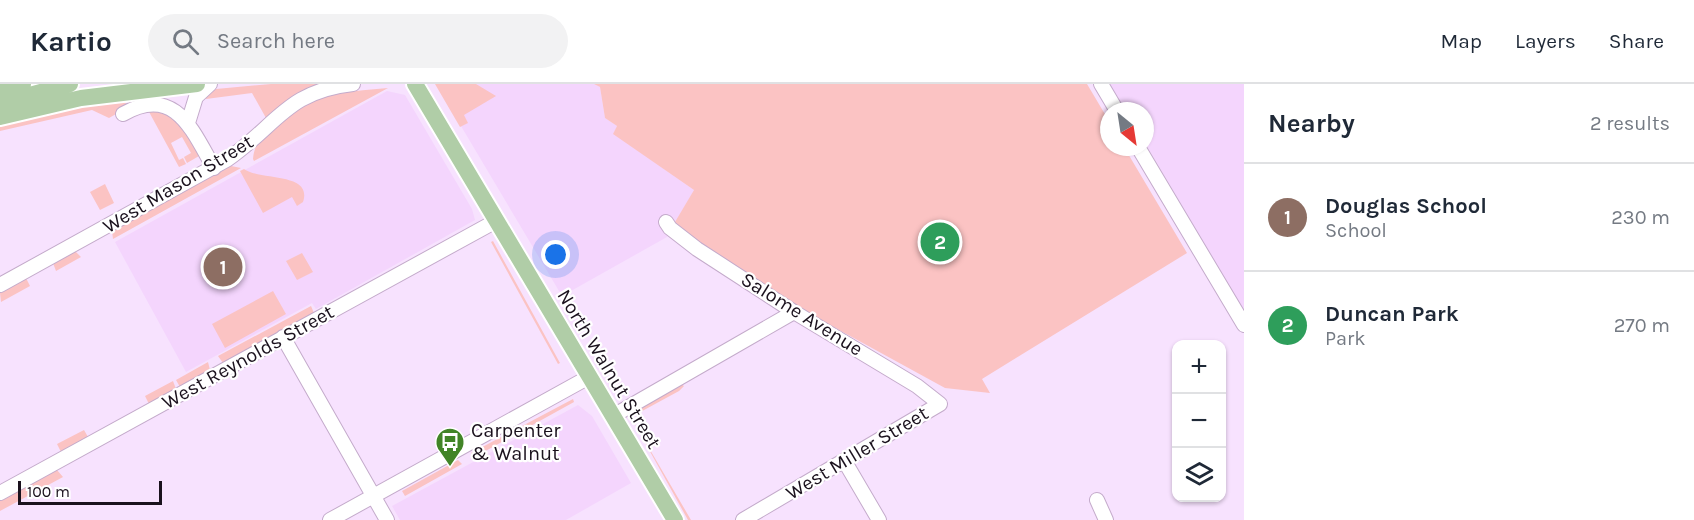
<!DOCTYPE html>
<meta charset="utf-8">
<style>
body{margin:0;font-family:Karla,sans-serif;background:#f2f2f3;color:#1f2937}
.controls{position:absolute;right:18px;bottom:18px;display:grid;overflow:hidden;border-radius:12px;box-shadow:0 2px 4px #0004}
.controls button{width:54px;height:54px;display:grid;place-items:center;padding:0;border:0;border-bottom:2px solid #e0e1e3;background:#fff;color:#1f2937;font:30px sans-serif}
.compass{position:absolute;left:1100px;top:18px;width:54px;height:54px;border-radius:50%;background:#fff;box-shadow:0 2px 4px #0004;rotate:150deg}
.scale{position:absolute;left:18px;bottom:15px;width:144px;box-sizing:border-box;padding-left:6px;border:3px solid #1a111d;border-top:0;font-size:16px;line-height:21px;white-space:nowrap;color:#1a111d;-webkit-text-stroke:4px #fff;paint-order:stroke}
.you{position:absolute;left:556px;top:171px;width:21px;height:21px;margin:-15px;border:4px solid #fff;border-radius:50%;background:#1a73e8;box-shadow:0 0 0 9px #1a73e833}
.badge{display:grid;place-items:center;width:39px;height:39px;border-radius:50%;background:#111827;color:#fff;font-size:20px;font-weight:700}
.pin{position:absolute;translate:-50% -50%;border:3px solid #fff;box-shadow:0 2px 6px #0006}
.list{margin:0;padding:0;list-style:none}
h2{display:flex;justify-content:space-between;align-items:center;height:78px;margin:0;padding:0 24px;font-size:26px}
h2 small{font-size:20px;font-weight:400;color:#747a83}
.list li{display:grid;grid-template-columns:39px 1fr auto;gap:18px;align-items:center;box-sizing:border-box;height:108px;padding:0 24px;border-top:2px solid #e0e1e3}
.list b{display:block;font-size:22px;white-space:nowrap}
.list p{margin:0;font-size:20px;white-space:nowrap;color:#747a83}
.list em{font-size:20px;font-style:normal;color:#747a83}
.icon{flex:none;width:33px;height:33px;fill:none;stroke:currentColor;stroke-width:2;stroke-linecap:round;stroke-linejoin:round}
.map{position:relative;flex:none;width:1244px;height:436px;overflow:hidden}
header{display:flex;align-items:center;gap:36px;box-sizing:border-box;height:84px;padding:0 30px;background:#fff;border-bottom:2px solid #e0e1e3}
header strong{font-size:28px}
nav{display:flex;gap:33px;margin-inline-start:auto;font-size:21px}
.search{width:420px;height:54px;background:#f2f2f3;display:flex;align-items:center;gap:15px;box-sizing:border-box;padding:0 21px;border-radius:33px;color:#747a83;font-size:22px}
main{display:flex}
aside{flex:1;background:#fff}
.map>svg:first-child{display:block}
</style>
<header>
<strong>Kartio</strong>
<div class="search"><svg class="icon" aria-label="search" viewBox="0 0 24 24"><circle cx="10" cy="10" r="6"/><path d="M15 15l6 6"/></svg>Search here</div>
<nav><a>Map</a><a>Layers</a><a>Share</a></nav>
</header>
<main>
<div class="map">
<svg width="1244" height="436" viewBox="0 0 1244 436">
<rect width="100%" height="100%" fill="#f7e2fe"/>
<path fill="#f4d5fd" d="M 436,0 L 594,0 L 600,3 L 605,34 L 617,42 L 614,50 L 694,106 L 667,153 L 562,212 Z
M 1110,0 L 1244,0 L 1244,227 L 1145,59 L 1145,27 L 1126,27 Z
M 387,7 L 405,11 L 472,125 L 475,136 L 316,225 L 312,219 L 186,288 L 115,158 Z
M 578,321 L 592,332 L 631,399 L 566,436 L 400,436 L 392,422 Z"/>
<path fill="#fbc3c3" d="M 271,0 L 321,0 L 260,41 L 266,34 L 252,9 L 206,15 L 204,12 L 216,5 Z
M 435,0 L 476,0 L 496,12 L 464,31 L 468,39 L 460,43 Z
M 594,0 L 1087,0 L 1109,37 L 1109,63 L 1124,63 L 1187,169 L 982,295 L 990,309 L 945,304 L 808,229 L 682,147 L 675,138 L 694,106 L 613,50 L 617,42 L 605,34 L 600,3 Z
M 388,4 L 254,77 L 253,75 C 254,62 259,57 268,47 C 299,11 343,8 388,4 Z
M 122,17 L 130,22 L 109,34 L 92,26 L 0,47 L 0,40 L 55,27 Z
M 148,26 C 182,32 184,44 199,72 L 187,79 L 184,73 L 191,69 L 182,53 L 171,59 L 179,76 L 183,74 L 186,80 L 179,83 Z
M 231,82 L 241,84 L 113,155 L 112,147 Z
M 244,85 C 260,97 313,88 303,118 L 297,122 L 292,113 L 263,129 L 240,87 Z
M 105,100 L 114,119 L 100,126 L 90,108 Z
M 493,157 L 560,279 L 558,280 L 491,158 Z
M 75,167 L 81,173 L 56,187 L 53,179 Z
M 302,169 L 313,188 L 297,196 L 286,177 Z
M 26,194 L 30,202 L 1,218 L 0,209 Z
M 273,207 L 286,230 L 225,264 L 212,240 Z
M 311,222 L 314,229 L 223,279 L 218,272 Z
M 208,278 L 210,286 L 180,303 L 176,296 Z
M 173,297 L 176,305 L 149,320 L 145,312 Z
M 681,300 L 684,302 L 679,307 L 633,332 L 640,323 Z
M 573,315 L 574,318 L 471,375 L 471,369 Z
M 632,335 L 691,436 L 688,436 Z
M 84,346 L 88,353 L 61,368 L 57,360 Z
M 458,376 L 462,380 L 405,412 L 402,407 Z
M 57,386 L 63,393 L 0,427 L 0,417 Z"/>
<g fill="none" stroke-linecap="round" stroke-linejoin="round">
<g stroke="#c4abcb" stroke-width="16">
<path id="minor" d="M 1101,0 L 1117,27
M 123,30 C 175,0 192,46 214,84
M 188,39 L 196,13 L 210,0
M 1138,63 L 1244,241
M 666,138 L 670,144 L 697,165 L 794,228 L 917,302 L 940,320 L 743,436
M 0,201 L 228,75 C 277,41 287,7 353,0
M 283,253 L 387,436
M 613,332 L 794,228
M 845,378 L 879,436
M 0,409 L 496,137
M 1097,416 L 1106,436
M 330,436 L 589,293"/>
</g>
<g stroke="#fff" stroke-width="20">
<path id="major" d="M 415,0 L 675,436
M 0,7 L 23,0
M 0,19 L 70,0
M 0,33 L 81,14 L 197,0"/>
</g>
<use href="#minor" stroke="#fff" stroke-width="14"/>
<use href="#major" stroke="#b0cda7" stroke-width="16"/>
</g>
<defs>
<g id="bus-pin" transform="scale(1.5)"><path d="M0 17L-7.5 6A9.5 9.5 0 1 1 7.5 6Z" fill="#418427" stroke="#fff"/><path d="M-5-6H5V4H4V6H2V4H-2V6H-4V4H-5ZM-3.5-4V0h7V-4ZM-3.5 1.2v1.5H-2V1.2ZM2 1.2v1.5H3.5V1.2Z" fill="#fff"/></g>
</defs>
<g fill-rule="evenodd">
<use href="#bus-pin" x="450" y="358"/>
</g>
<g text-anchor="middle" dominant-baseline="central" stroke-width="4.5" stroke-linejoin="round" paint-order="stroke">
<g font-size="20" fill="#1a111d" stroke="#fff">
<text transform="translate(178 100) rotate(-31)">West Mason Street</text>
<text transform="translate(802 230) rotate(32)">Salome Avenue</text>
<text transform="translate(248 273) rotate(-29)">West Reynolds Street</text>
<text transform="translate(609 285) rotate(59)">North Walnut Street</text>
<text transform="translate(857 369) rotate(-31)">West Miller Street</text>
</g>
<g font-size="20" fill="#1a111d" stroke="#fff" text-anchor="start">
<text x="471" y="346">Carpenter<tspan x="471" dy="23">&amp; Walnut</tspan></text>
</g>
</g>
</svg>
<div class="controls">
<button>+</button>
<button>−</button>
<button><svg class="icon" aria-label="layers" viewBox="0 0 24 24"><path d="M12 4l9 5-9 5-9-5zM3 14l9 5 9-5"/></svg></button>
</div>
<svg class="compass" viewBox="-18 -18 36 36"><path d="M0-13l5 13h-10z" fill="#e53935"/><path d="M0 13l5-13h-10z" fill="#747a83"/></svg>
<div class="scale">100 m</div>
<div class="you"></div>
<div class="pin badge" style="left:223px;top:183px;background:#8d6e63">1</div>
<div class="pin badge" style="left:940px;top:158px;background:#2e9e5b">2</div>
</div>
<aside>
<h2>Nearby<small>2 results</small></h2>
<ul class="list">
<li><span class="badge" style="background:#8d6e63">1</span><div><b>Douglas School</b><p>School</p></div><em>230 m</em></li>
<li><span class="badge" style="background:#2e9e5b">2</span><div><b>Duncan Park</b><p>Park</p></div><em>270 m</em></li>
</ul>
</aside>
</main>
